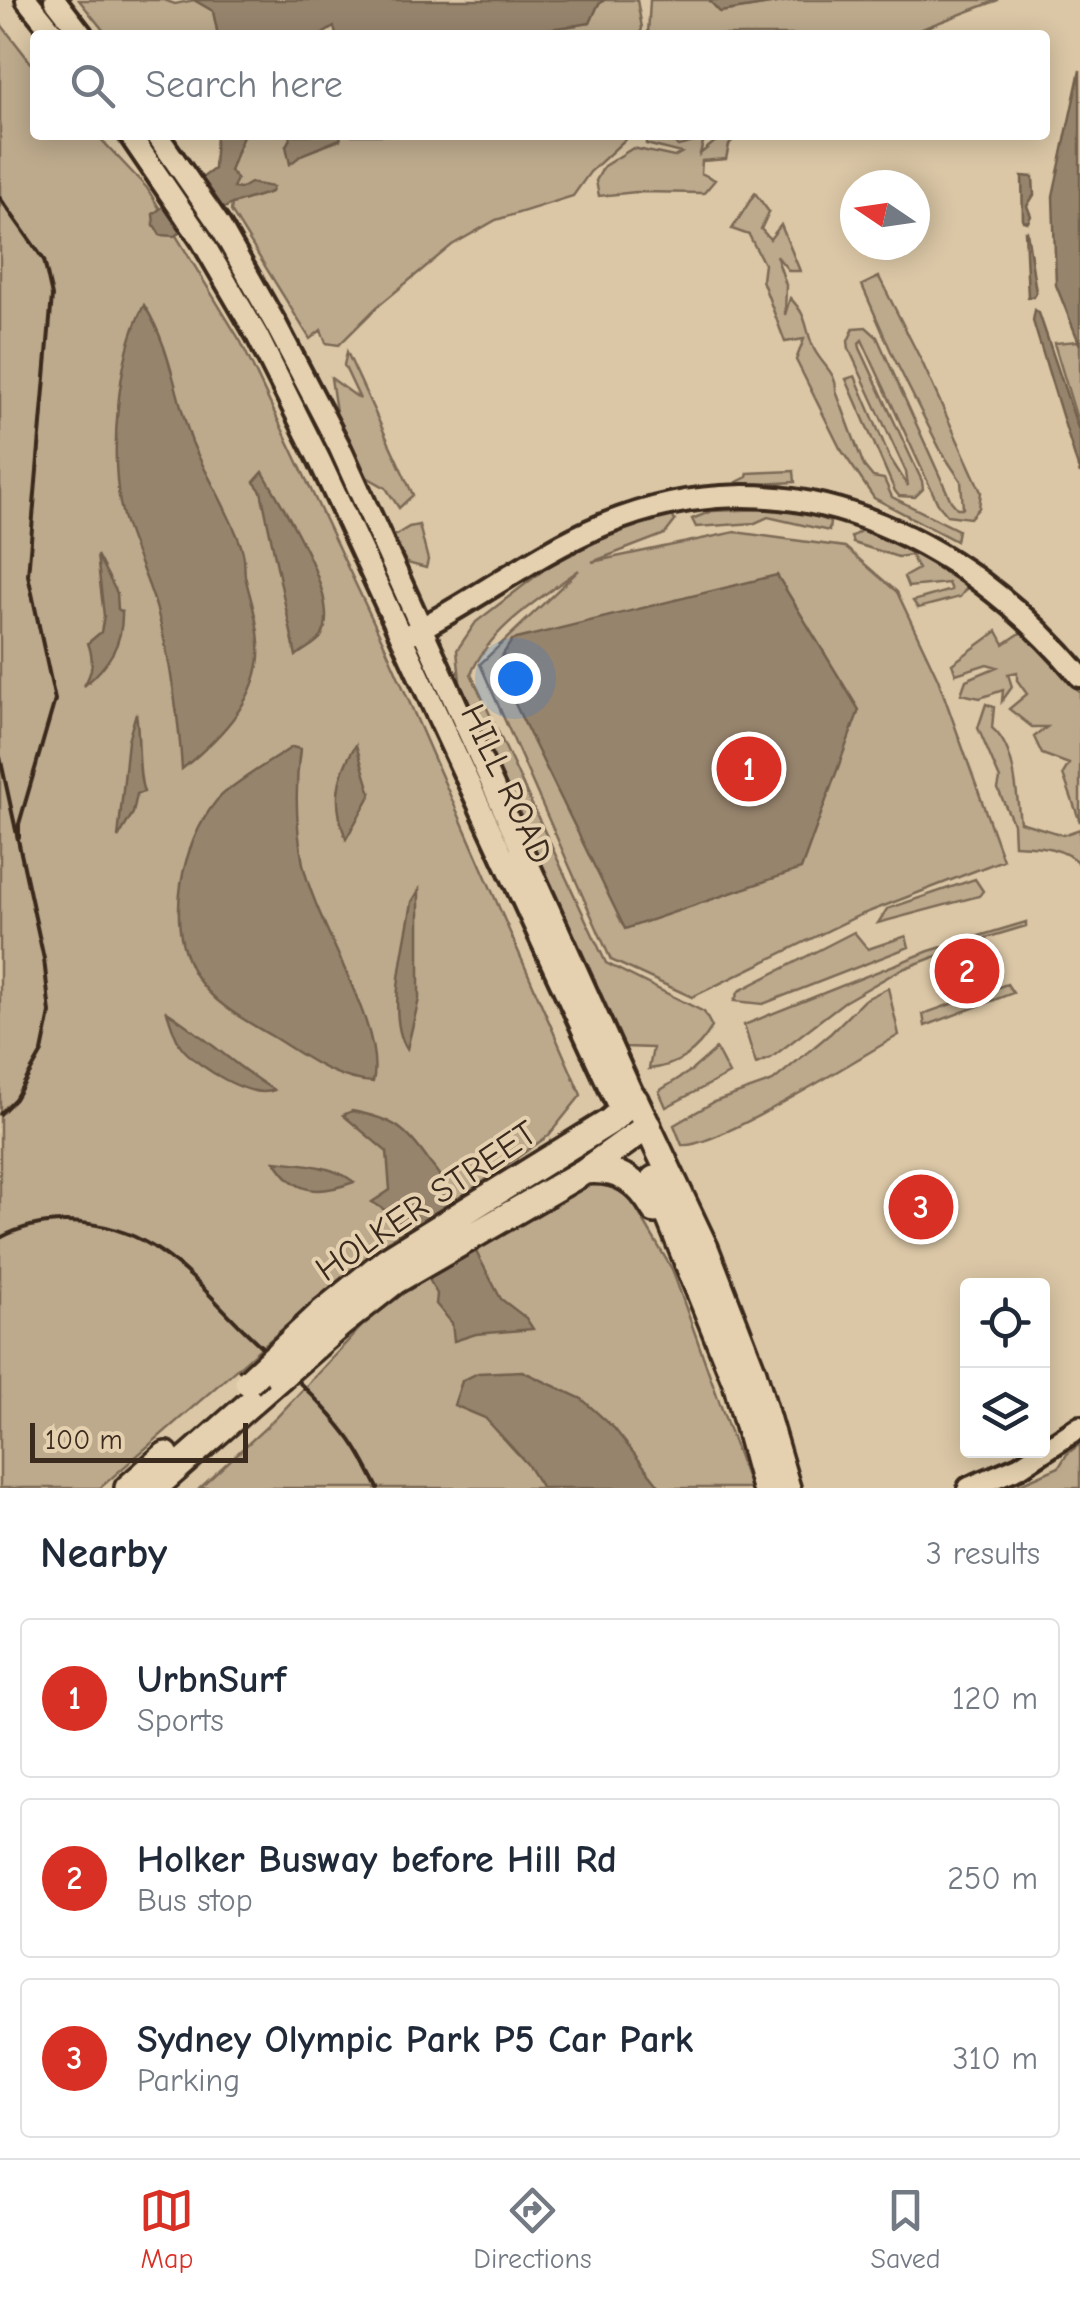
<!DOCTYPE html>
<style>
body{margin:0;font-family:"Comic Neue",sans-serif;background:#f2f2f3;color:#1f2937}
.controls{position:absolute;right:30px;bottom:30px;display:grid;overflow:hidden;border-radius:10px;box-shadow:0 5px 25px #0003}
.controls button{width:90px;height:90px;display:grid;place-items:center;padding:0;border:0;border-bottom:2px solid #e0e1e3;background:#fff;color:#1f2937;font:50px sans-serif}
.compass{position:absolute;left:840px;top:170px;width:90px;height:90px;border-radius:50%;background:#fff;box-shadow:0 5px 25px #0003;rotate:283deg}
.scale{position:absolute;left:30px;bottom:25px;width:218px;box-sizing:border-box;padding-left:10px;border:5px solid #3b2a1e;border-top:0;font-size:28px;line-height:35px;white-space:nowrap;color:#3b2a1e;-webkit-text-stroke:8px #e5d1af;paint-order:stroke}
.you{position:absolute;left:515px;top:678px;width:35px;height:35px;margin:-25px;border:8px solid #fff;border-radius:50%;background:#1a73e8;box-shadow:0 0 0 15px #1a73e833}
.badge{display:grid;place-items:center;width:65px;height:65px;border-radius:50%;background:#d93025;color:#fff;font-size:32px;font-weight:700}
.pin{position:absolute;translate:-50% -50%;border:5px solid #fff;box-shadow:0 2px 10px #0006}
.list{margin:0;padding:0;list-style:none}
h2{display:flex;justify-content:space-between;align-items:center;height:130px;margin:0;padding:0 40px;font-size:42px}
h2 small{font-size:32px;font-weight:400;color:#747a83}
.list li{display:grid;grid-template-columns:65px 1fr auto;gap:30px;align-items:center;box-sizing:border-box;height:160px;margin:0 20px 20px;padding:0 20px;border:2px solid #e0e1e3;border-radius:10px}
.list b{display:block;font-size:38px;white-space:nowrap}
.list p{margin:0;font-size:32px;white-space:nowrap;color:#747a83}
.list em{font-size:32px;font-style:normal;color:#747a83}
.icon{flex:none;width:55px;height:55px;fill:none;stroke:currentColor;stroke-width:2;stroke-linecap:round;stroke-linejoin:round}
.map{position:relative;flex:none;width:1080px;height:1488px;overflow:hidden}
.search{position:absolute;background:#fff;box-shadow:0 5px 25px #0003;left:30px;right:30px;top:30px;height:110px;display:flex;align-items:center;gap:25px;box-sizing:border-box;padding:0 35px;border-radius:10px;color:#747a83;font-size:38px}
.sheet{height:670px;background:#fff}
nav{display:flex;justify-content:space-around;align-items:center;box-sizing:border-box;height:140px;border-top:2px solid #e0e1e3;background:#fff;font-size:28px;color:#747a83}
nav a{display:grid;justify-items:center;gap:5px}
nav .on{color:#d93025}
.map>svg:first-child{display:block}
</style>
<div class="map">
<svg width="1080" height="1488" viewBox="0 0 1080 1488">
<rect width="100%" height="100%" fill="#dbc7a6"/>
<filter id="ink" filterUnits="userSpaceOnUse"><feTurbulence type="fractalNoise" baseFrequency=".01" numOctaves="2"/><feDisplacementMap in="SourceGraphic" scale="20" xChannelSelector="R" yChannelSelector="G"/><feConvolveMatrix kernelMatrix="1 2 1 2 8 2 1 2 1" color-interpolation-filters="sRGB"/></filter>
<g filter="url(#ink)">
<path fill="#bdaa8d" stroke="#7c6a56" stroke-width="2.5" d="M 79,0 L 164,0 L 175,4 L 194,0 L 213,11 L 218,35 L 107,35 Z
M 604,0 L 637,0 L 642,28 L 640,35 L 494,35 L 590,23 L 598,5 Z
M 650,0 L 709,0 L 720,12 L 795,0 L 998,0 L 906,35 L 648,35 Z
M 0,23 L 35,68 L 35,135 L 97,135 L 147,188 L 241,342 L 384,644 L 581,1095 L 548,1136 L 464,1195 L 396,1235 L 332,1286 L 100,1488 L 0,1488 Z
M 243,135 L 292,135 L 286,146 L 303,154 L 340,140 L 341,135 L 630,135 L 590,172 L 573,196 L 496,220 L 452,245 L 377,307 L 339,345 L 326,343 L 321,330 L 310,339 L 231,211 L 232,204 L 271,192 L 233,188 L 230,171 Z
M 647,135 L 668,135 L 678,146 L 694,142 L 693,135 L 705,135 L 700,154 L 723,135 L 737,135 L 729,145 L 726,159 L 702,161 L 701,173 L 715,180 L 704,193 L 636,192 L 599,196 L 596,181 L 604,166 L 633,148 L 674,157 L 681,153 L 646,144 Z
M 755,193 L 769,212 L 761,229 L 770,239 L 781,225 L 800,271 L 789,271 L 776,255 L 786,285 L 785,315 L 790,298 C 809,317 804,327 814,349 C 822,365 837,373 836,391 L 864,466 L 873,477 L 884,479 L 892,497 L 958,530 L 956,541 L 874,498 L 840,448 L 796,360 L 804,339 L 785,342 L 762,280 L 764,264 L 749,235 L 732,229 Z
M 879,277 L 922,362 L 981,492 L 979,508 L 970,518 L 947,515 L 938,504 L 862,340 L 859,343 L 860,348 L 922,481 L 923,489 L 915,497 L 899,496 L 895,491 L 846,379 L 855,376 L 890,458 L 908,486 L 906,472 L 849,349 L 848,341 L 854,328 L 866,327 L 877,337 L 951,501 L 957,508 L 963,508 L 961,481 L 941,451 L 893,356 L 862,285 Z
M 1078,341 L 1080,345 L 1080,429 L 1054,343 Z
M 347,352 L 413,495 L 399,508 L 386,488 L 358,472 L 338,425 L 331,378 L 360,399 L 344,365 Z
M 794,471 L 795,482 L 742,485 L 737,482 L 747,477 L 748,473 Z
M 794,508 L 830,522 L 829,531 L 768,517 L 755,523 L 696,527 L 692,519 L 712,511 Z
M 671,513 L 675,521 L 665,534 L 592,562 L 735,532 L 845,547 L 897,592 L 938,679 L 1003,860 L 858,916 L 692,997 L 611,960 L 480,664 L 579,570 C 539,599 490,628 471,674 L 606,963 L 704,1012 L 712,1027 C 697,1052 678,1066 649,1069 L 653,1048 L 625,1047 L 599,998 L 517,806 L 495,767 L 480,727 L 461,691 L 457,650 L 476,622 L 554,562 L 587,543 L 606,538 L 612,529 Z
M 419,525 L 428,560 L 426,568 L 407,563 L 391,538 L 409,527 Z
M 867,527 L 926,554 L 969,585 L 960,597 L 918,608 L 913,601 L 951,590 L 948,583 L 908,587 L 904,577 L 918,569 L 911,555 L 898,557 L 853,543 L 851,537 Z
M 1028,628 L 1080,692 L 1080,822 L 1063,774 L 1069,764 L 1042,754 L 1034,737 L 1047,727 L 1032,727 L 1009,709 L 1027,694 L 1017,680 L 1017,672 L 1008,674 L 1012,687 L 1002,701 L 1003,690 L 980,698 L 961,694 L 966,680 L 997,667 L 987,664 L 956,674 L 952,664 L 997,631 L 1004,644 Z
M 986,704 L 994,707 L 992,728 C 1016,748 1016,792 1020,822 L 1063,835 L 1080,829 L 1080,865 C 1064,846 1037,846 1014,845 L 1013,823 L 998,789 L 1000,779 L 978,728 Z
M 975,879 L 983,891 L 979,896 L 878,923 L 887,909 Z
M 1026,922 L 1026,926 L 979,940 L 900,970 L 844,1002 L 771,1058 L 756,1064 L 744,1025 L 929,951 Z
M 854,932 L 868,949 L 906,936 L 909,947 L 763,1004 L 734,1001 L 739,991 Z
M 1007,984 L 1013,993 L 925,1026 L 923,1014 Z
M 888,988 L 899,1035 C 861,1056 715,1149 682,1145 L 674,1125 L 714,1102 L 773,1081 L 831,1033 L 864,1000 Z
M 716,1049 L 729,1074 L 666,1107 L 659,1091 L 692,1070 Z
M 585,1171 L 630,1198 L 672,1269 L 750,1488 L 200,1488 L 276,1418 L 376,1311 Z
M 1080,1444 L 1080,1488 L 1011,1488 L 1059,1467 L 1067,1454 Z"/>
<path fill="#97846d" stroke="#72604d" stroke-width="2.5" d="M 194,0 L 604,0 L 598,5 L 590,23 C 506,38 422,35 336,35 L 334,27 L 321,35 L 218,35 L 213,11 Z
M 709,0 L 794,0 L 720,12 Z
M 1080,70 L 1080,345 L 1056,285 L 1053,196 Z
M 216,135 L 243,135 L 230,171 L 237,179 L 233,188 L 240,189 L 250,183 L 273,187 L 271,192 L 232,204 L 174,236 L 160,235 L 154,225 L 153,214 L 214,169 Z
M 292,135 L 341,135 L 340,139 L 303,154 L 290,164 L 286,146 Z
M 1022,176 L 1033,177 L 1034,195 L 1027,206 L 1031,216 L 1028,222 L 1023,221 Z
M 1025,231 L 1027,231 L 1036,292 L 1034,297 L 1028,297 Z
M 144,305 C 171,347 175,396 192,442 C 202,466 215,487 226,511 C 232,524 240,539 243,553 C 245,560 244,568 245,576 C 250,598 258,619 259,643 C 263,696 220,738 182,769 C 179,719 170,658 157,610 C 148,578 132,548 123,516 C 108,462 117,355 144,305 Z
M 1035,310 L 1039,313 L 1080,434 L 1080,474 L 1033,321 Z
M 263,472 C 282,506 344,601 321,637 C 316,644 303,650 296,656 L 261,491 L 254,482 Z
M 97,555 L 117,593 L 118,609 L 122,612 C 123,644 108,666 84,686 C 93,671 94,659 88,643 L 101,632 L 104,616 Z
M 777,575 L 859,710 L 801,869 L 625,929 L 496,665 L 512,640 Z
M 136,713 C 140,737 137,774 144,792 L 137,794 L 133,813 L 118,838 L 128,741 Z
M 356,745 L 371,794 L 346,839 C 333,804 335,777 356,745 Z
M 292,747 L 300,749 C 295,786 296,827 303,864 C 316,926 386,1027 373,1082 C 334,1080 303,1055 270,1035 C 242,1019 211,1002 194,973 C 165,922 181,844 217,800 C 231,784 272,761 292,747 Z
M 419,890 L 419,999 L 407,1049 C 385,1015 406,942 412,902 Z
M 167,1012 C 205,1036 235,1067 274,1090 C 251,1100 199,1067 183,1049 C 175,1040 171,1023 167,1012 Z
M 352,1111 C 394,1119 406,1128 430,1163 C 438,1173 444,1179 444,1191 L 501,1299 L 526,1318 L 533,1329 L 476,1334 L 454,1341 L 452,1323 L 436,1304 L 437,1294 L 396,1217 L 372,1202 L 390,1190 L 387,1152 L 343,1115 Z
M 275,1161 C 301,1164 333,1165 354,1182 C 319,1195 295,1195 275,1161 Z
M 522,1371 L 582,1399 L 614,1428 L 661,1488 L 542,1488 L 527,1464 L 485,1418 L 454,1405 L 462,1381 L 478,1373 Z"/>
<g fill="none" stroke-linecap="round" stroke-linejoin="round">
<g stroke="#3b2a1e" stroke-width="28">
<path id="minor" d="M 27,0 L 55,35
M 55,0 L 82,35
M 130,135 L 201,239 L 257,335 L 320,461 L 621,1112
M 157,135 L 220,226 L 276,325 L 339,446 L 635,1100
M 412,633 C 477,600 536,553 603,525 C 787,448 960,534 1080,676
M 969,1488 L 1019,1467 L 1080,1427"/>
</g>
<g stroke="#3b2a1e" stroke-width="32">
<path id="major" d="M 585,1171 C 620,1168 638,1181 655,1210
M 654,1179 L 736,1382 L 765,1488
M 323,1312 L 387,1260 L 609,1122 L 635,1100 L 705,1248 L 753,1372 L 787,1488
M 338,1326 L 395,1281 L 585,1171 L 648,1126
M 128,1488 L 166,1455
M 154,1488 L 279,1378"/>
</g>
<use href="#minor" stroke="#e5d1af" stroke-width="20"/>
<use href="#major" stroke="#e5d1af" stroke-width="25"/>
<path stroke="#3b2a1e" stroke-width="4" d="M 0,198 L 44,260 L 52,296 L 28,575 L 55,700 L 19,824 L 19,837
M 0,757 L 44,959 L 50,1013 L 42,1052 L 15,1099 L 0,1114
M 0,1238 C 49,1211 116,1220 161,1252 C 193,1274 217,1304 245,1331 C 280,1365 317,1396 347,1435 C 360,1451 369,1471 378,1488"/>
<g stroke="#3b2a1e" stroke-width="32" stroke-linecap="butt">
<path id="major-bridge" d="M 279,1378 L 338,1326
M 248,1382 L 323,1312"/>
</g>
<use href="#major-bridge" stroke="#e5d1af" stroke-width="25"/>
</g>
</g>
<g text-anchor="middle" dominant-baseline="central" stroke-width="8" stroke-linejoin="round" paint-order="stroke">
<g font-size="35" fill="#3b2a1e" stroke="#e5d1af">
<text transform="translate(507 784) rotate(65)">HILL ROAD</text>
<text transform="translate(426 1201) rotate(-34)">HOLKER STREET</text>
</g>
</g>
</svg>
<div class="controls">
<button><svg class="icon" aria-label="locate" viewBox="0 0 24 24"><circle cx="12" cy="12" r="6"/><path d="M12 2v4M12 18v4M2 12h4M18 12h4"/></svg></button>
<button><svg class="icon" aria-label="layers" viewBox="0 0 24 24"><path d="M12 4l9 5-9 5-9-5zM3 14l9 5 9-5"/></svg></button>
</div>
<svg class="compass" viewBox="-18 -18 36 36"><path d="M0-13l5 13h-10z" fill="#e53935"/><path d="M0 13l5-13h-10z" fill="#747a83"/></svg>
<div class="scale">100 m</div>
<div class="you"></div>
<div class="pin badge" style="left:749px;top:769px">1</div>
<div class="pin badge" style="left:967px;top:971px">2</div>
<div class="pin badge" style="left:921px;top:1207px">3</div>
<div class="search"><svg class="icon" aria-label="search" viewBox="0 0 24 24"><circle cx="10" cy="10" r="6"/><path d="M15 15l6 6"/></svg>Search here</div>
</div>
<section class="sheet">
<h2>Nearby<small>3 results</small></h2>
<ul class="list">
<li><span class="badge">1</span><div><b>UrbnSurf</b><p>Sports</p></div><em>120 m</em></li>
<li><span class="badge">2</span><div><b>Holker Busway before Hill Rd</b><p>Bus stop</p></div><em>250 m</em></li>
<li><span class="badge">3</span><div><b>Sydney Olympic Park P5 Car Park</b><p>Parking</p></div><em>310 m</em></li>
</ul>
</section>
<nav>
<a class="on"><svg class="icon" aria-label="map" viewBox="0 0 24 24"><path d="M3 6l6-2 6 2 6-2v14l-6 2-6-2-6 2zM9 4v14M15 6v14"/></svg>Map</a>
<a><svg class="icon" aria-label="directions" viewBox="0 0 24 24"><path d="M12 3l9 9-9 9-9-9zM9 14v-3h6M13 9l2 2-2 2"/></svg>Directions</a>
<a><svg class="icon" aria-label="saved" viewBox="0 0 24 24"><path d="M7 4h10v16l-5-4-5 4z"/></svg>Saved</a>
</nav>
